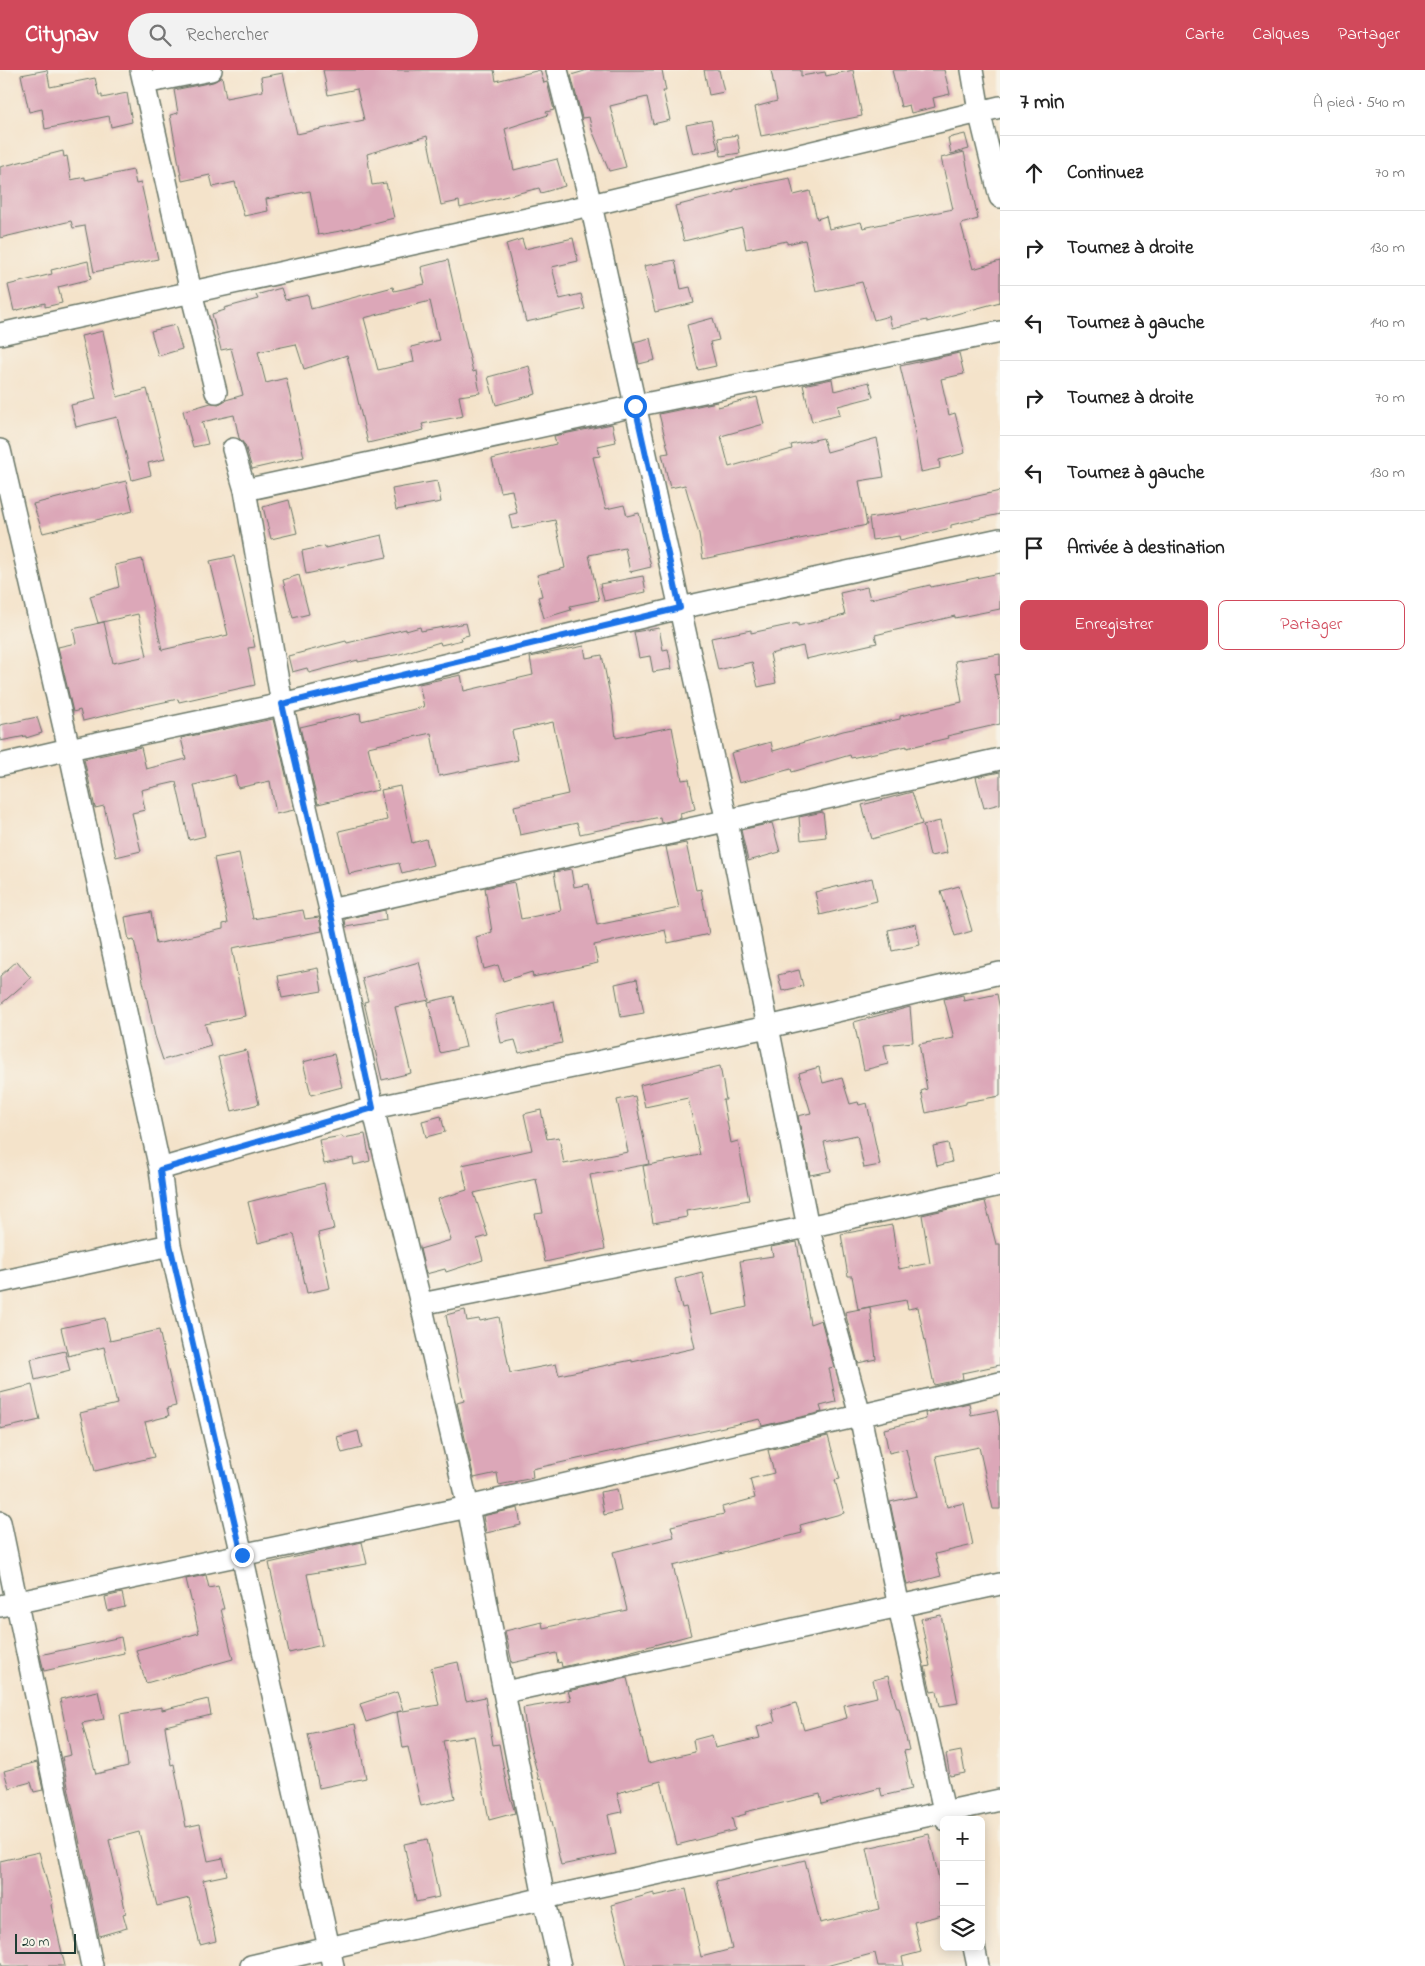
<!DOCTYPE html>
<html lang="fr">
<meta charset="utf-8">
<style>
body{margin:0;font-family:"Indie Flower",sans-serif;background:#f2f2f2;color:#222}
.controls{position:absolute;right:15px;bottom:15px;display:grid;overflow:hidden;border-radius:8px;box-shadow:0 2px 12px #0003}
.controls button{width:45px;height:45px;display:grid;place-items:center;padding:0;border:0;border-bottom:1px solid #e0e0e0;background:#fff;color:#222;font:25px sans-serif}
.scale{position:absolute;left:15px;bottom:12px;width:61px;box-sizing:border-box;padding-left:5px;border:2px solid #1f3d34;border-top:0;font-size:14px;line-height:18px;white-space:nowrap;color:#1f3d34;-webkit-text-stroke:4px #f7f3e8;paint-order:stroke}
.stop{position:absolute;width:15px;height:15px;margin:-11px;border:4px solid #1a73e8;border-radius:50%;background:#fff}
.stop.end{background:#1a73e8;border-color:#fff;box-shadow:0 1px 5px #0008}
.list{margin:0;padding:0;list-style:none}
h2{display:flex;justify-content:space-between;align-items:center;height:65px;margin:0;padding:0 20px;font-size:21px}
h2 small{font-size:16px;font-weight:400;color:#767676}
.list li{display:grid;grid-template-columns:32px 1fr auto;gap:15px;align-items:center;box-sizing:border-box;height:75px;padding:0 20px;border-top:1px solid #e0e0e0}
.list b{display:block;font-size:19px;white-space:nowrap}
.list em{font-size:16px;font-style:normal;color:#767676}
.actions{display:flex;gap:10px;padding:15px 20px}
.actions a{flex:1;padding:11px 0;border:1px solid #d1495b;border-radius:8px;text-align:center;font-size:18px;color:#d1495b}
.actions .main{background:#d1495b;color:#fff}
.icon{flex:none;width:28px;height:28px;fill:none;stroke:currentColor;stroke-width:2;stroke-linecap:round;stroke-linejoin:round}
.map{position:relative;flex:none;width:1000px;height:1896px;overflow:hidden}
header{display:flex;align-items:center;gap:30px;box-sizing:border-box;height:70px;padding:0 25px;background:#d1495b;color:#fff}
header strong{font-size:24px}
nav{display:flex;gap:28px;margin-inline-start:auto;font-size:18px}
.search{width:350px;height:45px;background:#f2f2f2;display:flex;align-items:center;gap:12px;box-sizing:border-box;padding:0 18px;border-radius:28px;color:#767676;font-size:19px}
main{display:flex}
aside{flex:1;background:#fff}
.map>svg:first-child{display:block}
</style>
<header>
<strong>Citynav</strong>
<div class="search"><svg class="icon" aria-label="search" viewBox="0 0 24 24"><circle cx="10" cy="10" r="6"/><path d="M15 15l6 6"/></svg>Rechercher</div>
<nav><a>Carte</a><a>Calques</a><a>Partager</a></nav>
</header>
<main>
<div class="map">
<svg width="1000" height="1896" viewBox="0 0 1000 1896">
<rect width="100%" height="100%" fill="#f7f3e8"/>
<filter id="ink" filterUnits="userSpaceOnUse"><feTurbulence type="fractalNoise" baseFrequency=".02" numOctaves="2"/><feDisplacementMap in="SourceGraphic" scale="10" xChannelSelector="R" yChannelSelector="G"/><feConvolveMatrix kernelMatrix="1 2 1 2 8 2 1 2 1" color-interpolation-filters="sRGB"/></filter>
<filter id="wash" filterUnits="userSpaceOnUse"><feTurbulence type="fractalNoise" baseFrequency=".0096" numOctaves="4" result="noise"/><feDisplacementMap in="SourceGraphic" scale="20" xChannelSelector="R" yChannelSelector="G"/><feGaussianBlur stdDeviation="1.12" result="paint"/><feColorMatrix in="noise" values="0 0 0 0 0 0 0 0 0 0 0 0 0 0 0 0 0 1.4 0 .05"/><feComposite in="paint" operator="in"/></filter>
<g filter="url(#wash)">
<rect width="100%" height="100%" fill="#f4e3ca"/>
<g id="blocks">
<path fill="#dca7b8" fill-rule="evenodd" d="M 47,0 L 50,17 L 95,8 L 99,25 L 102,25 L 102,28 L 127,23 L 132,52 L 111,57 L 109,46 L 45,59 L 42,39 L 29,42 L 21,5 Z
M 323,0 L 494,0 L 496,11 L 540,0 L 544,13 L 547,12 L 554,40 L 546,42 L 548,45 L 505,59 L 514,100 L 557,89 L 565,116 L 541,123 L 539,118 L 460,138 L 459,131 L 441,135 L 427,66 L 367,84 L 372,115 L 386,113 L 394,148 L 346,160 L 318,165 L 310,121 L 266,129 L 268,141 L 244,146 L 235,112 L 213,117 L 210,105 L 182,111 L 170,45 L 178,43 L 174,20 L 213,12 L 222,7 L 226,28 L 263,21 L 261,7 L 283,3 L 297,64 L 364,50 L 357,19 L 328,25 Z
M 588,0 L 662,0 L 666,21 L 663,21 L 670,50 L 653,54 L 647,27 L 610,36 L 626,97 L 609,101 L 592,60 L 589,47 L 582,48 L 571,5 Z
M 704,0 L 719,0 L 724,22 L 709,25 Z
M 771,0 L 801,0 L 801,6 L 825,2 L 826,6 L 853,0 L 862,46 L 761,66 L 755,37 L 777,31 Z
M 892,0 L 944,0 L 950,24 L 933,28 L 935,37 L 911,43 L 909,35 L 901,37 Z
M 711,50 L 718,79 L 693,84 L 686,55 Z
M 965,64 L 969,79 L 951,84 L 948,68 Z
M 737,65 L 740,83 L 721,86 L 718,68 Z
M 63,81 L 64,87 L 67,86 L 71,110 L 85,107 L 85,110 L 133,100 L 136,114 L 141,113 L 158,189 L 94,202 L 85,156 L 73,158 L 71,151 L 0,168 L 0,97 Z
M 964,82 L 978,149 L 961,154 L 973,199 L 1000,191 L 1000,232 L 927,252 L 927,250 L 892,258 L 889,246 L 874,250 L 862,212 L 816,222 L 805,170 L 787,174 L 787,171 L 746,179 L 742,157 L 684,171 L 675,136 L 734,121 L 734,119 L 790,108 L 794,125 L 810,121 L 817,149 L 826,146 L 829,159 L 861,152 L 863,158 L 953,139 L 941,88 Z
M 573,168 L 578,191 L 552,197 L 560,229 L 581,224 L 585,239 L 526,252 L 506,174 L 522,169 L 525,179 Z
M 448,190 L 473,302 L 476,301 L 480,323 L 459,326 L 463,346 L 422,354 L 424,360 L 368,373 L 347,285 L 304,299 L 296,274 L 258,282 L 266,313 L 286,308 L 304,387 L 252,399 L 245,375 L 239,368 L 234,345 L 202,352 L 208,374 L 193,377 L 183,341 L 211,333 L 219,334 L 226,330 L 243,325 L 231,278 L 221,280 L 212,244 L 225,240 L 224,238 L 258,229 L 256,225 L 281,218 L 285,230 L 308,225 L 311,239 L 393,217 L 394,221 L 425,214 L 421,197 ZM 430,231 L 439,270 L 411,277 L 414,292 L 378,300 L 364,248 Z
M 675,190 L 681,219 L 690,217 L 694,233 L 655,242 L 644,196 Z
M 88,191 L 91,209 L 58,217 L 62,233 L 45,237 L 45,233 L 14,241 L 8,215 L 52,204 L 51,200 Z
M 713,248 L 719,270 L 710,272 L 716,296 L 698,300 L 687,255 Z
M 175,255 L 182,279 L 158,286 L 151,261 Z
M 103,261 L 117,327 L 147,319 L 165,389 L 148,393 L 151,405 L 132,410 L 117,347 L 76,357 L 71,335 L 96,329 L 81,266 Z
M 650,268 L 655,290 L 639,294 L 634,272 Z
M 959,283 L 964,304 L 941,309 L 949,345 L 955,343 L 965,383 L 939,390 L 940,398 L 921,402 L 914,358 L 915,358 L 900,296 Z
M 529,296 L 536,324 L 496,335 L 488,307 Z
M 832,309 L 834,321 L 869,312 L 873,327 L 838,336 L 840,345 L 812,352 L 803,315 Z
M 757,327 L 764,354 L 721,366 L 729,397 L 792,379 L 791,375 L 823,368 L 827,382 L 877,368 L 884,407 L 859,411 L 867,455 L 703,489 L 699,464 L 685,415 L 670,418 L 662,384 L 669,383 L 659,344 L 717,332 L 718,337 Z
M 612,354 L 616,372 L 598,376 L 600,386 L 593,387 L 606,439 L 624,435 L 627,446 L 639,443 L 651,497 L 630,502 L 625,478 L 589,485 L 599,530 L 570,536 L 571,540 L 544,548 L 538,527 L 542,526 L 537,505 L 565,498 L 555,450 L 512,459 L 509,445 L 517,443 L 512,420 L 500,422 L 492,389 L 556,374 L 554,366 Z
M 126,411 L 133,441 L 43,463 L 33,434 Z
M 437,411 L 441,432 L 396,440 L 392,419 Z
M 1000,421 L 1000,444 L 951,455 L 951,458 L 900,470 L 899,466 L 872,470 L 869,448 L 901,443 Z
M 289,430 L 297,463 L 271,469 L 263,437 Z
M 382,465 L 387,487 L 306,504 L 302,481 L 325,476 L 325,478 Z
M 234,486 L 255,577 L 248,578 L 255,615 L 179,632 L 178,629 L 132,639 L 83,651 L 80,640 L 73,642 L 58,577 L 76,573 L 73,559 L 104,552 L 113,593 L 147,586 L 138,544 L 98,553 L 90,526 L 119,517 L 115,495 L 142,489 L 162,580 L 228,565 L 210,491 Z
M 1000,503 L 1000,539 L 955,548 L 955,546 L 875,565 L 877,573 L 806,589 L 803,576 L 770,584 L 776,613 L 758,617 L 752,592 L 718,600 L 711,568 L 751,560 L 751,563 L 798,553 L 798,556 L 845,545 L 840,523 L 867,517 L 870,529 L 930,515 L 931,517 Z
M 299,505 L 309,544 L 293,548 L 283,510 Z
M 643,506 L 646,522 L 604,531 L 600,514 Z
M 466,553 L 469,565 L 461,567 L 462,570 L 441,575 L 440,572 L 400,584 L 358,592 L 358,590 L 309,603 L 307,598 L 292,602 L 288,586 L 346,571 L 347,573 L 406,559 L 406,561 L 420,557 L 421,561 Z
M 659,558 L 663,580 L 668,579 L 672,599 L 653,602 L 650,586 L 639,588 L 634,562 Z
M 584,576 L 586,588 L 602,585 L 612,635 L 616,668 L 672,657 L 682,710 L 689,709 L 695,739 L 680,743 L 681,748 L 661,753 L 660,747 L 580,764 L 577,753 L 520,765 L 514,736 L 568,724 L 553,652 L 512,661 L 518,690 L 439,706 L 431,663 L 368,677 L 378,720 L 318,734 L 300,657 L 360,643 L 361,651 L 424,637 L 419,614 L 461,605 L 464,621 L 533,605 L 530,587 Z
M 1000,584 L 1000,604 L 994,605 L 1000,632 L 1000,654 L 947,666 L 948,668 L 907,678 L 907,676 L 851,688 L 850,685 L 792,702 L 791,699 L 739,713 L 731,683 L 771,672 L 773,681 L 843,661 L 900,649 L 900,646 L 962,632 L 955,591 Z
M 37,647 L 42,663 L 26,668 L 26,666 L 0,671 L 0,655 Z
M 273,649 L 294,740 L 276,744 L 270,711 L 238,718 L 235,705 L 194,715 L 205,766 L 189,770 L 176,712 L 141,720 L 145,740 L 132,743 L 141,781 L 116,787 L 104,736 L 95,738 L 84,689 L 141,677 L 146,699 L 186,689 L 181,668 Z
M 1000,702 L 1000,734 L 984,738 L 976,707 Z
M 400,716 L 412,773 L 426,769 L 433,795 L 402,803 L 399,793 L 349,804 L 339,761 L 387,750 L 381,720 Z
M 912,722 L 922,754 L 872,769 L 862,735 Z
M 823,742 L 826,767 L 801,770 L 799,747 Z
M 940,751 L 947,783 L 930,786 L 923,755 Z
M 772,753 L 780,782 L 748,791 L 741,760 Z
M 686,773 L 696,820 L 701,819 L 709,864 L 668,873 L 665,860 L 594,875 L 598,893 L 533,907 L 532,902 L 503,911 L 498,895 L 484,899 L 476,867 L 492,862 L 485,818 L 514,812 L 521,849 L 561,841 L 554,802 L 571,799 L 574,817 L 589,814 L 597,855 L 679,838 L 666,777 Z
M 239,783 L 253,849 L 303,840 L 305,849 L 319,847 L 322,861 L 232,878 L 245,946 L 205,954 L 211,976 L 163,990 L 155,966 L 134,870 L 129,871 L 125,847 L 151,842 L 156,874 L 223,859 L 223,854 L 228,853 L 214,788 Z
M 872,808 L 877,831 L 820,845 L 815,822 Z
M 959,816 L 972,861 L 955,866 L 941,821 Z
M 385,840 L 386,850 L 346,857 L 345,849 Z
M 916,854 L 920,875 L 892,881 L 888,860 Z
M 17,891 L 31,908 L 0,935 L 0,906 Z
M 419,892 L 429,930 L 395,937 L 411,1003 L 382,1010 L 364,932 L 368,931 L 362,908 Z
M 318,898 L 322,921 L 282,928 L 278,906 Z
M 799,900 L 803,916 L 782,921 L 778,905 Z
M 637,909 L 644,943 L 621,947 L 615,914 Z
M 997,924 L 1000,940 L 1000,1026 L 966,1032 L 966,1034 L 926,1043 L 921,1021 L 927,1019 L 919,974 L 954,968 L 944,929 L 963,925 L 964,931 Z
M 454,926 L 466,977 L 440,983 L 428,932 Z
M 554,931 L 562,973 L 519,983 L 515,970 L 501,973 L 495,945 Z
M 910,937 L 913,972 L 884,975 L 888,994 L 864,1000 L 854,952 Z
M 246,980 L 259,1034 L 232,1041 L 218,987 Z
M 334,984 L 342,1017 L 311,1025 L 303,992 Z
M 720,996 L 726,1030 L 723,1030 L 731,1073 L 738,1071 L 749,1130 L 686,1141 L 687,1147 L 653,1153 L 643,1096 L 700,1085 L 688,1028 L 645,1037 L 640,1015 Z
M 819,997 L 823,1013 L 842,1008 L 850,1034 L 858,1032 L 859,1035 L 867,1033 L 880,1095 L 864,1098 L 857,1065 L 824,1072 L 831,1101 L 810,1105 L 798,1046 L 811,1043 L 799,1003 Z
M 635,1026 L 649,1094 L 590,1105 L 605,1179 L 545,1192 L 535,1144 L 543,1143 L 536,1109 L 474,1123 L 488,1166 L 477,1169 L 483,1190 L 446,1202 L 445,1199 L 426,1204 L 420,1179 L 451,1170 L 438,1129 L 467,1120 L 462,1095 L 532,1080 L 524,1044 L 541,1040 L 547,1069 L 559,1067 L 564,1094 L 628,1082 L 617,1030 Z
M 441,1046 L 445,1062 L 426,1067 L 422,1051 Z
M 365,1064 L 370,1091 L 354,1095 L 353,1088 L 324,1094 L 319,1070 L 342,1066 L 343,1068 Z
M 948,1073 L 952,1092 L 937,1096 L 933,1076 Z
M 324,1113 L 334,1159 L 318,1163 L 330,1218 L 307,1223 L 294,1164 L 258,1173 L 248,1132 Z
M 985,1131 L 996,1174 L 1000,1174 L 1000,1295 L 962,1303 L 963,1309 L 934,1315 L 918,1237 L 908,1239 L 906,1230 L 858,1239 L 852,1206 L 848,1206 L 841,1164 L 892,1155 L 899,1199 L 930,1193 L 922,1145 Z
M 797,1172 L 810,1254 L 821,1250 L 834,1297 L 829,1298 L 836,1332 L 820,1336 L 822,1342 L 762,1356 L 760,1349 L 532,1399 L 533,1408 L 499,1415 L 497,1403 L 474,1408 L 457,1333 L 464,1331 L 446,1245 L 465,1240 L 467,1251 L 479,1249 L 480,1251 L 499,1247 L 510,1303 L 556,1294 L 559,1305 L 632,1290 L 632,1292 L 695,1278 L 686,1237 L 682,1238 L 675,1209 L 702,1202 L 712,1245 L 747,1237 L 740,1191 L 773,1186 L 771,1177 Z
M 870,1237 L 876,1289 L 858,1293 L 845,1242 Z
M 105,1248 L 110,1271 L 159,1260 L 176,1336 L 167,1338 L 169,1346 L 145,1352 L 154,1387 L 95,1401 L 80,1343 L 117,1334 L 104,1277 L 68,1286 L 61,1258 Z
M 65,1281 L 70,1301 L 35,1310 L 31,1289 Z
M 32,1315 L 40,1350 L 0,1359 L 0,1323 Z
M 969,1333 L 971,1345 L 997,1340 L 1000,1357 L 1000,1439 L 993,1439 L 979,1377 L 936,1386 L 947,1437 L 964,1433 L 973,1475 L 935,1484 L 941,1506 L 907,1515 L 890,1432 L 917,1426 L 906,1379 L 889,1383 L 884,1359 L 926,1349 L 925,1343 Z
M 358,1361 L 362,1378 L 342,1383 L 337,1367 Z
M 828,1366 L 840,1409 L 835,1410 L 844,1443 L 800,1455 L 802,1463 L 673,1496 L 691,1565 L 621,1584 L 562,1597 L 561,1592 L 558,1593 L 556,1583 L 512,1593 L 505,1561 L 542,1552 L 543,1558 L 627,1540 L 613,1482 L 674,1467 L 671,1456 L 724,1444 L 722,1437 L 755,1428 L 750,1409 L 774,1403 L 768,1380 Z
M 617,1419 L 621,1441 L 604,1445 L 600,1422 Z
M 518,1438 L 521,1455 L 486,1463 L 483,1446 Z
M 362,1472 L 367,1494 L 307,1504 L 322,1575 L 289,1583 L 269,1493 Z
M 206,1505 L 209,1518 L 218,1516 L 224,1539 L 221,1539 L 233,1589 L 146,1613 L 136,1580 L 199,1563 L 186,1509 Z
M 122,1523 L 125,1537 L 108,1541 L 105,1527 Z
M 941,1545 L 958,1633 L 940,1636 L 937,1621 L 931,1622 L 925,1597 L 930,1596 L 921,1549 Z
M 121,1567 L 124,1583 L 44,1601 L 40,1585 Z
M 458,1592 L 466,1631 L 485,1627 L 493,1675 L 499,1674 L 507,1717 L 515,1743 L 489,1750 L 474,1666 L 443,1671 L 455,1728 L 421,1736 L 408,1677 L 403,1678 L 397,1642 L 439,1635 L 431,1598 Z
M 888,1606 L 897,1638 L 899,1638 L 909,1680 L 904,1681 L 912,1719 L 882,1726 L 880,1718 L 822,1734 L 820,1724 L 745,1742 L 746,1744 L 732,1748 L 735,1760 L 677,1775 L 661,1711 L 617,1723 L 622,1742 L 608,1745 L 616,1784 L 561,1795 L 541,1709 L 539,1710 L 527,1664 L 523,1638 L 571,1630 L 568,1621 L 627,1608 L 648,1693 L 695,1682 L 693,1670 L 712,1665 L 715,1678 L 760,1668 L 757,1657 L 775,1652 L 772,1640 L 796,1633 L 804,1660 L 847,1648 L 844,1635 L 877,1627 L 873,1610 Z
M 98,1621 L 104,1649 L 82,1653 L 96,1704 L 128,1696 L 120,1644 L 162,1637 L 162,1640 L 208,1629 L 211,1645 L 165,1656 L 171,1695 L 174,1694 L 186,1757 L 200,1754 L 208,1791 L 223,1788 L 227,1805 L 203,1810 L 216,1871 L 200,1875 L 189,1828 L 157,1836 L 139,1762 L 109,1770 L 126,1843 L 123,1844 L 127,1858 L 99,1866 L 62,1687 L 71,1685 L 60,1629 Z
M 397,1622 L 403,1640 L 366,1652 L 360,1634 Z
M 355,1654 L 366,1708 L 319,1718 L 308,1664 Z
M 961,1681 L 965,1703 L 950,1706 L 946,1684 Z
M 37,1692 L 43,1720 L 34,1722 L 31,1712 L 9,1718 L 4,1701 Z
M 929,1764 L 944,1832 L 939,1833 L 942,1845 L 914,1852 L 921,1882 L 902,1887 L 904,1896 L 878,1896 L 875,1883 L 826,1896 L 627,1896 L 611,1835 L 654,1823 L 654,1826 L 686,1819 L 701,1887 L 732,1879 L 716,1811 L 805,1790 L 820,1853 L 880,1839 L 867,1778 Z
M 427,1769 L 439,1827 L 416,1832 L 404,1774 Z
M 39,1782 L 53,1834 L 51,1835 L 65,1896 L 2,1896 L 0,1889 L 0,1791 Z"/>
</g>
</g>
<g filter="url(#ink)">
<use href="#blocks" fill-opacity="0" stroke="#6a7768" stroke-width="1"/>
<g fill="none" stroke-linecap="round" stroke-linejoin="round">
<g stroke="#6a7768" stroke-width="24">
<path id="minor" d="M 141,0 L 191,222 L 216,322
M 557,0 L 591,135 L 727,752 L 808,1157 L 860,1345 L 899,1537 L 946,1750
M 972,0 L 979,41 L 1000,127
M 144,13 L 211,0
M 0,264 L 591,135 L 1000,37
M 233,379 L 245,420 L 282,634 L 330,840 L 373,1038 L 421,1234 L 468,1437 L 544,1828 L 560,1896
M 0,380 L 69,679 L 160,1099 L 170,1175 L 242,1485 L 333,1896
M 245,420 L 635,336 L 1000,262
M 0,695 L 69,679 L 282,634 L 680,538 L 1000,469
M 330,840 L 1000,689
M 160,1099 L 373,1038 L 768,957 L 1000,903
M 0,1212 L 170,1175
M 421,1234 L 808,1157 L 1000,1115
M 0,1452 L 92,1896
M 0,1536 L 468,1437 L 1000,1313
M 505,1622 L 1000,1514
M 974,1877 L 978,1896
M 251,1896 L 544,1828 L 1000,1730"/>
</g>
<use href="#minor" stroke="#fff" stroke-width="21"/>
</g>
</g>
<g fill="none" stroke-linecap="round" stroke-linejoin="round" filter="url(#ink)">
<path stroke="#1a73e8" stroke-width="6" d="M 242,1485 L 170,1175 L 160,1100 L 373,1038 L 330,840 L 282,634 L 680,538 L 635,336"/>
</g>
</svg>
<div class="controls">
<button>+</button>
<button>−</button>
<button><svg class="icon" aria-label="layers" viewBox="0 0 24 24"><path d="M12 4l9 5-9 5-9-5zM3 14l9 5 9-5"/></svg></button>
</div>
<div class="scale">20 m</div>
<div class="stop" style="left:635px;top:336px"></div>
<div class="stop end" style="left:242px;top:1485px"></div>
</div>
<aside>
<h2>7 min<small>À pied · 540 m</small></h2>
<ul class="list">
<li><svg class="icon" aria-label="ahead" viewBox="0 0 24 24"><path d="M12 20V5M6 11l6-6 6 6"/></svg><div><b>Continuez</b></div><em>70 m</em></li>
<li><svg class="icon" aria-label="right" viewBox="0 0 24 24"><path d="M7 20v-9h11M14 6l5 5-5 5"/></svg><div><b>Tournez à droite</b></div><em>130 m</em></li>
<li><svg class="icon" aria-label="left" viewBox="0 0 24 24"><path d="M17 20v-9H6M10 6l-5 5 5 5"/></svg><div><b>Tournez à gauche</b></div><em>140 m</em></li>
<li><svg class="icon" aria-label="right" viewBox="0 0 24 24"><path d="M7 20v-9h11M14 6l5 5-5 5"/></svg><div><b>Tournez à droite</b></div><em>70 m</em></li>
<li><svg class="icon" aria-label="left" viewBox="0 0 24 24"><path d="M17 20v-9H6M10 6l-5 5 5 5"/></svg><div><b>Tournez à gauche</b></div><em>130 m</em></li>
<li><svg class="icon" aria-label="arrive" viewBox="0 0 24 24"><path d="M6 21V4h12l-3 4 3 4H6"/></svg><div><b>Arrivée à destination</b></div></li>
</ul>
<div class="actions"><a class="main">Enregistrer</a><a>Partager</a></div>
</aside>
</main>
